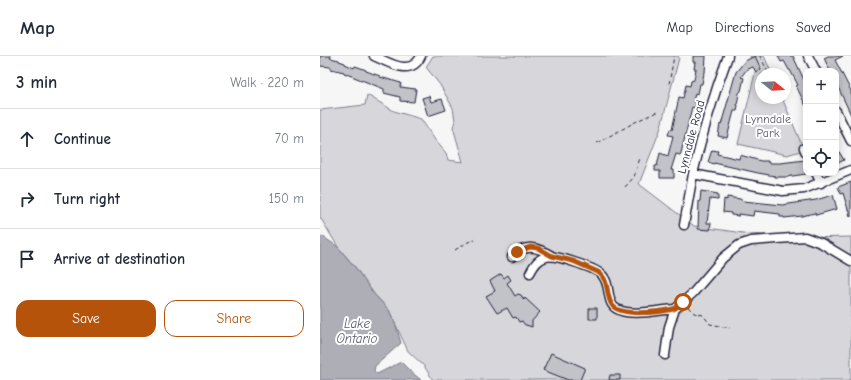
<!DOCTYPE html>
<meta charset="utf-8">
<style>
body{margin:0;font-family:"Comic Neue",sans-serif;background:#f2f2f3;color:#1f2937}
.controls{position:absolute;right:12px;top:12px;display:grid;overflow:hidden;border-radius:8px;box-shadow:0 2px 10px #0003}
.controls button{width:36px;height:36px;display:grid;place-items:center;padding:0;border:0;border-bottom:1px solid #e0e1e3;background:#fff;color:#1f2937;font:20px sans-serif}
.compass{position:absolute;left:435px;top:12px;width:36px;height:36px;border-radius:50%;background:#fff;box-shadow:0 2px 10px #0003;rotate:108deg}
.stop{position:absolute;width:12px;height:12px;margin:-9px;border:3px solid #b45309;border-radius:50%;background:#fff}
.stop.end{background:#b45309;border-color:#fff;box-shadow:0 1px 4px #0008}
.list{margin:0;padding:0;list-style:none}
h2{display:flex;justify-content:space-between;align-items:center;height:52px;margin:0;padding:0 16px;font-size:17px}
h2 small{font-size:13px;font-weight:400;color:#747a83}
.list li{display:grid;grid-template-columns:26px 1fr auto;gap:12px;align-items:center;box-sizing:border-box;height:60px;padding:0 16px;border-top:1px solid #e0e1e3}
.list b{display:block;font-size:15px;white-space:nowrap}
.list em{font-size:13px;font-style:normal;color:#747a83}
.actions{display:flex;gap:8px;padding:12px 16px}
.actions a{flex:1;padding:9px 0;border:1px solid #b45309;border-radius:12px;text-align:center;font-size:14px;color:#b45309}
.actions .main{background:#b45309;color:#fff}
.icon{flex:none;width:22px;height:22px;fill:none;stroke:currentColor;stroke-width:2;stroke-linecap:round;stroke-linejoin:round}
.map{position:relative;flex:none;width:531px;height:324px;overflow:hidden}
header{display:flex;align-items:center;gap:24px;box-sizing:border-box;height:56px;padding:0 20px;background:#fff;border-bottom:1px solid #e0e1e3}
header strong{font-size:19px}
nav{display:flex;gap:22px;margin-inline-start:auto;font-size:14px}
main{display:flex}
aside{flex:1;background:#fff}
.map>svg:first-child{display:block}
</style>
<header>
<strong>Map</strong>
<nav><a>Map</a><a>Directions</a><a>Saved</a></nav>
</header>
<main>
<aside>
<h2>3 min<small>Walk · 220 m</small></h2>
<ul class="list">
<li><svg class="icon" aria-label="ahead" viewBox="0 0 24 24"><path d="M12 20V5M6 11l6-6 6 6"/></svg><div><b>Continue</b></div><em>70 m</em></li>
<li><svg class="icon" aria-label="right" viewBox="0 0 24 24"><path d="M7 20v-9h11M14 6l5 5-5 5"/></svg><div><b>Turn right</b></div><em>150 m</em></li>
<li><svg class="icon" aria-label="arrive" viewBox="0 0 24 24"><path d="M6 21V4h12l-3 4 3 4H6"/></svg><div><b>Arrive at destination</b></div></li>
</ul>
<div class="actions"><a class="main">Save</a><a>Share</a></div>
</aside>
<div class="map">
<svg width="531" height="324" viewBox="0 0 531 324">
<rect width="100%" height="100%" fill="#f6f6f7"/>
<filter id="ink" filterUnits="userSpaceOnUse"><feTurbulence type="fractalNoise" baseFrequency=".025" numOctaves="2"/><feDisplacementMap in="SourceGraphic" scale="8" xChannelSelector="R" yChannelSelector="G"/><feConvolveMatrix kernelMatrix="1 2 1 2 8 2 1 2 1" color-interpolation-filters="sRGB"/></filter>
<g filter="url(#ink)">
<path fill="#d7d7db" stroke="#7c7c8b" d="M 113,0 L 358,0 L 359,2 L 340,74 L 319,128 L 374,170 L 430,178 L 484,182 L 531,181 L 531,324 L 113,324 L 104,310 L 88,295 L 69,254 L 54,238 L 35,211 L 18,191 L 0,161 L 0,54 L 45,49 L 47,39 L 74,55 L 101,63 L 115,84 L 126,97 L 128,104 L 143,106 L 133,71 L 135,65 L 133,52 L 120,29 L 106,11 Z
M 430,0 L 444,0 L 452,18 L 441,18 L 441,42 L 462,42 L 484,94 L 467,99 L 418,88 L 436,13 Z"/>
<path fill="#aeaeb7" stroke="#767685" d="M 2,180 L 18,191 L 35,211 L 54,238 L 69,254 L 76,270 L 81,287 L 55,310 L 54,315 L 57,318 L 81,306 L 90,315 L 101,324 L 0,324 L 0,181 Z"/>
<path fill="#c2c2c9" stroke="#22223b" d="M 0,0 L 11,0 L 10,2 L 19,4 L 19,5 L 25,7 L 25,8 L 34,12 L 35,10 L 41,12 L 46,14 L 46,15 L 60,20 L 60,21 L 81,27 L 80,31 L 96,33 L 94,46 L 80,45 L 80,41 L 64,37 L 64,33 L 24,17 L 24,16 L 11,13 L 11,11 L 0,10 Z
M 373,0 L 386,0 L 385,17 L 384,17 L 382,28 L 380,28 L 378,38 L 375,37 L 373,46 L 377,47 L 375,52 L 372,51 L 361,97 L 360,99 L 356,98 L 351,114 L 354,114 L 354,122 L 340,122 L 340,115 L 335,115 L 335,110 L 337,110 L 340,97 L 348,100 L 353,80 L 348,79 L 350,73 L 352,74 L 359,41 L 363,42 L 366,29 L 370,30 L 371,25 L 374,24 L 376,13 L 374,13 L 375,6 L 373,6 Z
M 435,0 L 441,13 L 436,16 L 433,11 L 427,13 L 421,21 L 424,22 L 421,35 L 419,37 L 417,49 L 418,49 L 417,55 L 414,55 L 407,82 L 398,80 L 400,68 L 401,69 L 416,16 L 425,5 Z
M 458,0 L 473,0 L 486,28 L 486,50 L 476,30 L 478,29 L 470,14 L 469,14 L 464,5 L 461,6 Z
M 508,0 L 523,0 L 515,4 L 531,35 L 531,59 L 516,27 L 516,15 L 510,15 L 504,2 Z
M 109,40 L 111,46 L 122,43 L 126,54 L 108,60 L 102,42 Z
M 516,91 L 524,104 L 516,108 Z
M 392,94 L 398,95 L 397,98 L 419,103 L 420,99 L 441,105 L 448,105 L 448,107 L 460,107 L 485,104 L 486,118 L 466,121 L 455,121 L 455,120 L 438,117 L 394,107 L 394,108 L 388,106 Z
M 531,126 L 531,160 L 530,160 L 523,137 L 521,138 L 518,131 Z
M 381,135 L 398,138 L 398,144 L 390,143 L 387,167 L 391,167 L 390,174 L 378,173 L 379,145 L 380,145 Z
M 513,139 L 517,153 L 496,159 L 495,157 L 482,160 L 464,162 L 464,161 L 460,161 L 460,158 L 434,155 L 433,160 L 419,158 L 419,160 L 411,159 L 411,157 L 403,156 L 404,143 L 407,144 L 407,141 L 420,143 L 423,145 L 462,149 L 496,144 Z
M 181,218 L 184,222 L 188,219 L 191,224 L 187,227 L 195,240 L 198,238 L 201,239 L 204,244 L 205,242 L 220,256 L 212,265 L 212,271 L 206,269 L 205,269 L 202,265 L 199,266 L 196,261 L 193,262 L 187,252 L 177,257 L 166,240 L 175,235 L 170,225 Z
M 269,252 L 277,252 L 277,263 L 269,263 Z
M 231,297 L 265,312 L 260,324 L 248,324 L 223,314 Z
M 290,319 L 300,319 L 300,324 L 289,324 Z"/>
<g fill="none" stroke-linecap="round" stroke-linejoin="round">
<g stroke="#22223b" stroke-width="11">
<path id="minor" d="M 54,0 C 70,7 91,21 101,0
M 488,0 L 496,15
M 516,55 L 531,85
M 484,92 L 486,97
M 496,117 L 501,127
M 373,118 L 463,135 L 484,133 L 531,114
M 364,169 C 367,152 370,135 373,118 C 382,78 394,38 408,0
M 192,201 C 205,187 218,191 232,200
M 210,217 C 214,209 218,203 226,201 C 235,198 274,212 281,218 C 292,227 285,247 297,253 C 311,261 339,254 355,253
M 345,299 L 349,271 L 355,253 L 373,237 L 403,202 L 419,189 L 431,185 L 485,181 L 501,187 L 531,205"/>
</g>
<path stroke="#22223b" stroke-width="1" stroke-dasharray="4 3" stroke-linecap="butt" d="M 440,0 L 449,18
M 349,28 L 354,0
M 277,87 L 319,64 L 337,56
M 305,131 L 314,121 L 320,102
M 135,194 L 148,186 L 155,184
M 368,251 L 374,257 L 383,259 L 390,268 L 410,272"/>
<use href="#minor" stroke="#fff" stroke-width="8"/>
</g>
</g>
<g fill="none" stroke-linecap="round" stroke-linejoin="round" filter="url(#ink)">
<path stroke="#b45309" stroke-width="5" d="M 197,196 L 210,191 L 218,192 L 232,200 L 253,205 L 278,216 C 290,224 285,238 292,249 C 300,261 341,256 353,253 C 357,252 360,248 363,246"/>
</g>
<g text-anchor="middle" dominant-baseline="central" stroke-width="4" stroke-linejoin="round" paint-order="stroke">
<g font-size="12" fill="#58586b" stroke="#fff">
<text x="448" y="63">Lynndale<tspan x="448" dy="14">Park</tspan></text>
</g>
<g font-size="12" fill="#22223b" stroke="#fff">
<text transform="translate(371 81) rotate(-75)">Lynndale Road</text>
</g>
<g font-size="13" font-style="italic" fill="#5a5a6d" stroke="#fff">
<text x="37" y="267">Lake<tspan x="37" dy="15">Ontario</tspan></text>
</g>
</g>
</svg>
<div class="controls">
<button>+</button>
<button>−</button>
<button><svg class="icon" aria-label="locate" viewBox="0 0 24 24"><circle cx="12" cy="12" r="6"/><path d="M12 2v4M12 18v4M2 12h4M18 12h4"/></svg></button>
</div>
<svg class="compass" viewBox="-18 -18 36 36"><path d="M0-13l5 13h-10z" fill="#e53935"/><path d="M0 13l5-13h-10z" fill="#747a83"/></svg>
<div class="stop" style="left:363px;top:246px"></div>
<div class="stop end" style="left:197px;top:196px"></div>
</div>
</main>
